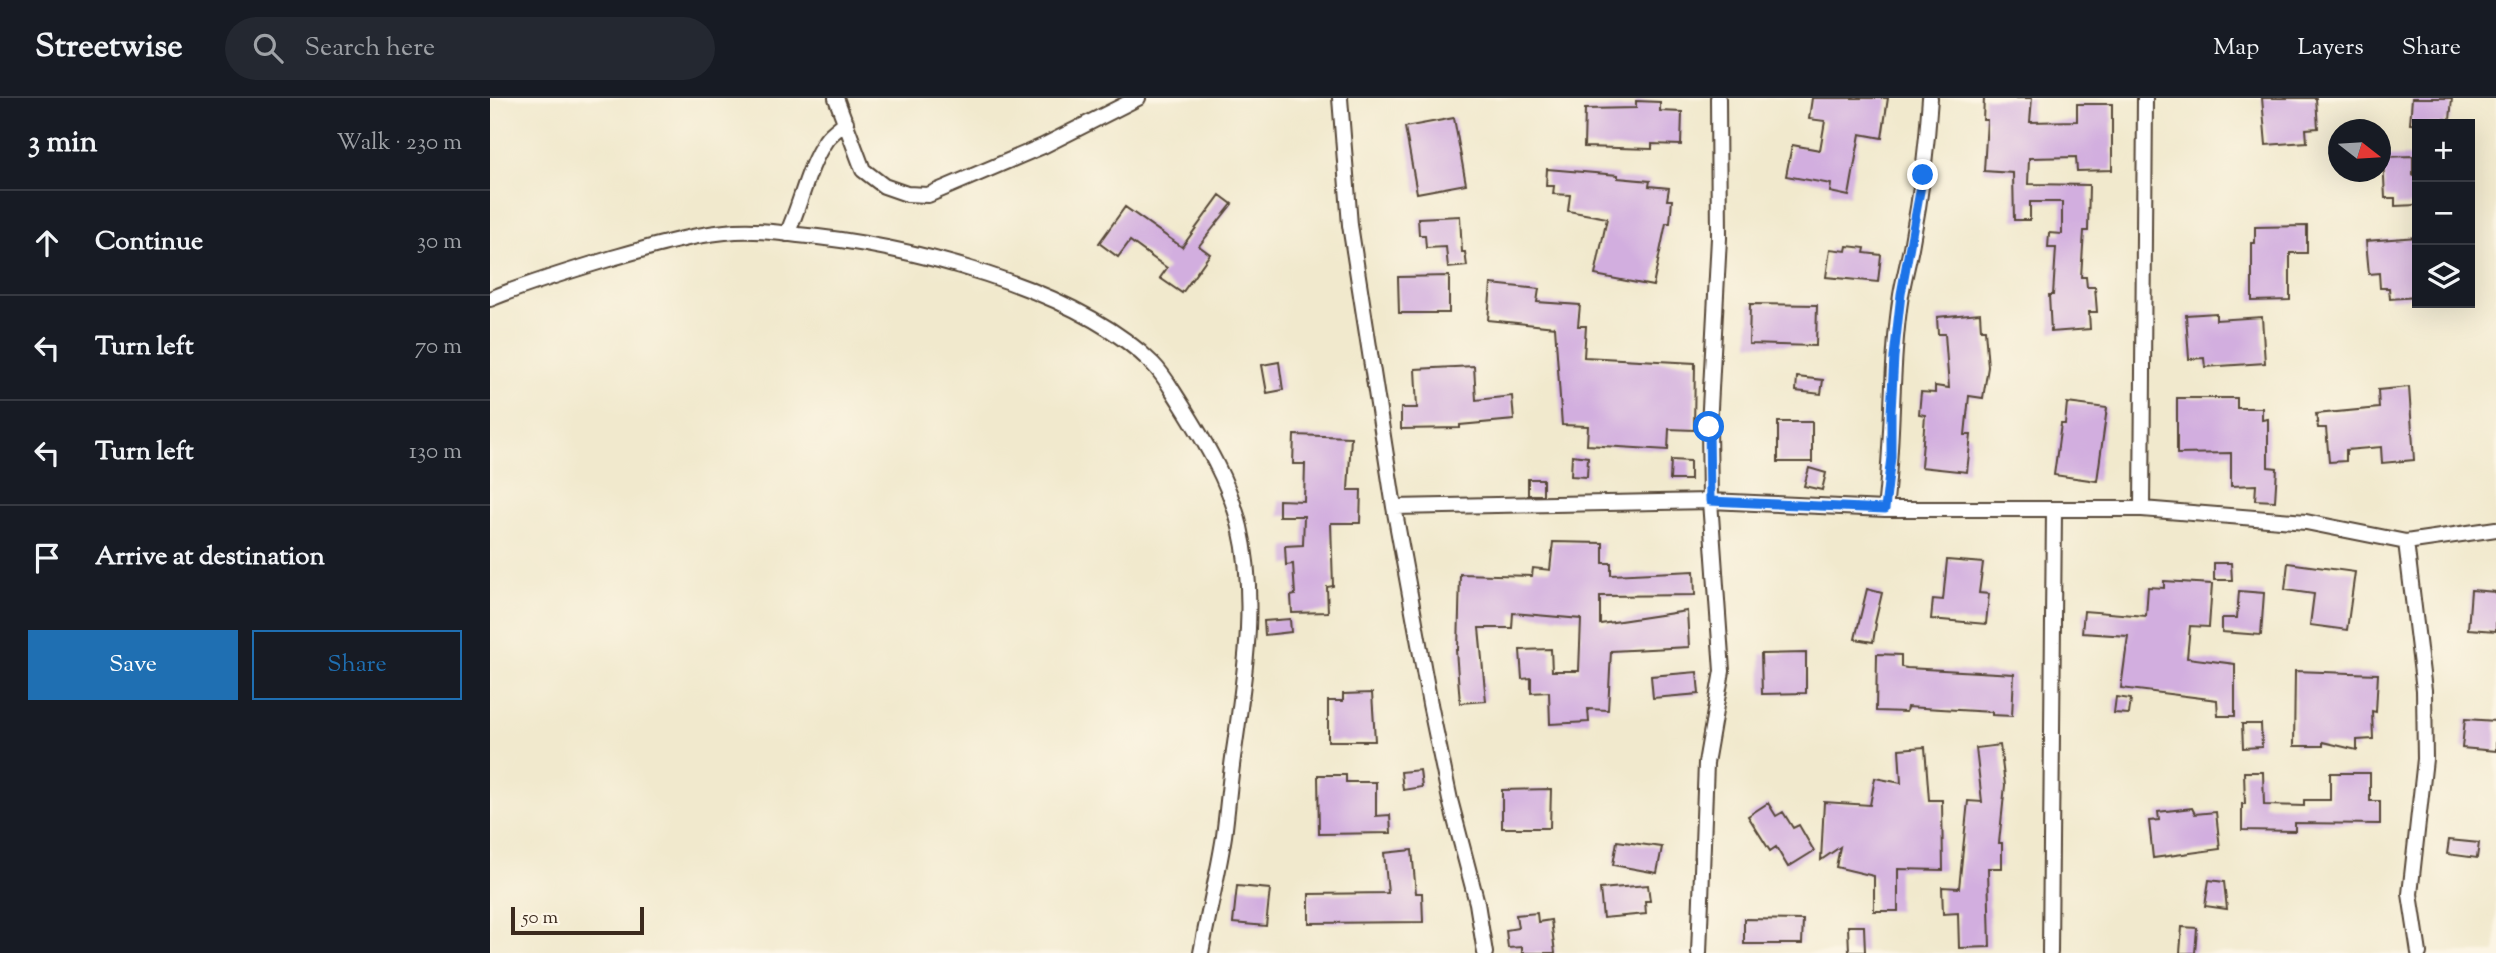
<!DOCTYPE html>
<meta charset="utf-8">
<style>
body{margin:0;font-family:"Sorts Mill Goudy",serif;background:#242831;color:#f1f3f6}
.controls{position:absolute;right:21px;top:21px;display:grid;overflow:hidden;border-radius:0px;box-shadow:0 7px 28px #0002}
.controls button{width:63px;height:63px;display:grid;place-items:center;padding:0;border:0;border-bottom:2px solid #363941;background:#171b24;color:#f1f3f6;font:35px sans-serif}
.compass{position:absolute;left:1838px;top:21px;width:63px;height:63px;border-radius:50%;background:#171b24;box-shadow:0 7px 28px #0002;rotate:107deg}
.scale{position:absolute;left:21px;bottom:18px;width:133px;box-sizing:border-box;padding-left:7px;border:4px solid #3b2a1e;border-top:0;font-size:19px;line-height:24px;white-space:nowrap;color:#3b2a1e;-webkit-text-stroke:5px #fcf5e5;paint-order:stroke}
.stop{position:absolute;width:21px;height:21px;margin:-16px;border:5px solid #1a73e8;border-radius:50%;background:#fff}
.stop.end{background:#1a73e8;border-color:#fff;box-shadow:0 2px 7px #0008}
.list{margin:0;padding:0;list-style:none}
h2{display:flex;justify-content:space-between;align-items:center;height:91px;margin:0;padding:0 28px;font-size:30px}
h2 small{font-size:23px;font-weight:400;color:#9ea1a6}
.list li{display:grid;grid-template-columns:46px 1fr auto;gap:21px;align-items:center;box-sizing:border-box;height:105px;padding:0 28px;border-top:2px solid #363941}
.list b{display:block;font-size:26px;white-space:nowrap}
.list em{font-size:23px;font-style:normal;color:#9ea1a6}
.actions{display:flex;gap:14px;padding:21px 28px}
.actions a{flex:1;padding:16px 0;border:2px solid #1f6fb2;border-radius:0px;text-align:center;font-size:24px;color:#1f6fb2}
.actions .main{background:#1f6fb2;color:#fff}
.icon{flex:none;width:38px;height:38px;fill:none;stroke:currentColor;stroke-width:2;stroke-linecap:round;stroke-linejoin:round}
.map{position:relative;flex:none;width:2006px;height:855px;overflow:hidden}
header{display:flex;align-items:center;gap:42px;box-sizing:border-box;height:98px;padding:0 35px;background:#171b24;border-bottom:2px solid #363941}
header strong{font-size:33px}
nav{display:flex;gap:38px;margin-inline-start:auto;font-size:24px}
.search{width:490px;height:63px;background:#242831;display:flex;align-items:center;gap:18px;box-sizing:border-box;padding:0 24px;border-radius:38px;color:#9ea1a6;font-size:26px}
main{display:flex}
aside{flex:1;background:#171b24}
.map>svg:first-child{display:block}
</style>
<header>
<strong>Streetwise</strong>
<div class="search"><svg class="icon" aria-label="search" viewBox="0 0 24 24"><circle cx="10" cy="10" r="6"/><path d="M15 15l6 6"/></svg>Search here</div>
<nav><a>Map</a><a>Layers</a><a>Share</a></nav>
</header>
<main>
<aside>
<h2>3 min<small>Walk · 230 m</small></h2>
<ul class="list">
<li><svg class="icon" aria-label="ahead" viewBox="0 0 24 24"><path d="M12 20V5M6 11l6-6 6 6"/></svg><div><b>Continue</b></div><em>30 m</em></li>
<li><svg class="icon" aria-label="left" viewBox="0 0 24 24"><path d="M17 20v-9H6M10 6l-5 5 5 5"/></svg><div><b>Turn left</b></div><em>70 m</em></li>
<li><svg class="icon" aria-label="left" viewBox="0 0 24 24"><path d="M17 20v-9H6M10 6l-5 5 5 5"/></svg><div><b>Turn left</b></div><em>130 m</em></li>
<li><svg class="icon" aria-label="arrive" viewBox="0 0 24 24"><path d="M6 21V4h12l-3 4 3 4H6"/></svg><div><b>Arrive at destination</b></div></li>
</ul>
<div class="actions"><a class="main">Save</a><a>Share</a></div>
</aside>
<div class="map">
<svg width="2006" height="855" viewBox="0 0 2006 855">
<rect width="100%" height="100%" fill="#fcf5e5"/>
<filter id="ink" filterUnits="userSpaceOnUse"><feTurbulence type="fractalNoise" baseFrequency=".0143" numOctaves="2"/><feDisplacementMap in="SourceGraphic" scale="14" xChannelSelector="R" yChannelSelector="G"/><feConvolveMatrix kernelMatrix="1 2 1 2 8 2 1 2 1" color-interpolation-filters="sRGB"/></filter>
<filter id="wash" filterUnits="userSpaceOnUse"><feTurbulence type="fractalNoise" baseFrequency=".00686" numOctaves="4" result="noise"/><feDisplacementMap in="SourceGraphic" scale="28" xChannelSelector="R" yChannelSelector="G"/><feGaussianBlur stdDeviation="1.57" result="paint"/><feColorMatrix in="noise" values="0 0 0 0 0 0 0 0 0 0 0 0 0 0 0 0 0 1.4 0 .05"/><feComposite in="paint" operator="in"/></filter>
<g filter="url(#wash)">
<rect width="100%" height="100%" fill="#f1e9cd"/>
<g id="blocks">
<path fill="#d2aedf" d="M 1322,0 L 1398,0 L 1392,40 L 1370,36 L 1359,98 L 1340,94 L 1341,86 L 1296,78 L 1302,47 L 1330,52 L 1335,23 L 1319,21 Z
M 1494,0 L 1542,0 L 1540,24 L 1587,23 L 1587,6 L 1622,6 L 1622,72 L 1587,73 L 1586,59 L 1539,60 L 1538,86 L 1599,87 L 1598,133 L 1594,133 L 1591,179 L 1596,179 L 1597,189 L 1605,189 L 1607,214 L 1599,214 L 1600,231 L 1561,234 L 1559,197 L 1563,197 L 1566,150 L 1558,150 L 1559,135 L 1572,136 L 1572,104 L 1540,104 L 1540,122 L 1524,122 L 1523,75 L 1494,73 L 1497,22 L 1493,22 Z
M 1772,0 L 1826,0 L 1828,30 L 1816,31 L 1817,44 L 1776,47 Z
M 1922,0 L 1962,0 L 1960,22 L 1955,21 L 1954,26 L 1920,26 Z
M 1146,3 L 1170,4 L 1170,13 L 1192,14 L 1191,47 L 1162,46 L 1162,51 L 1094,49 L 1095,11 L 1146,10 Z
M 964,20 L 976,86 L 927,95 L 915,29 Z
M 1923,58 L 1923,77 L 1927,76 L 1927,107 L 1905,108 L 1905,100 L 1895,100 L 1893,59 Z
M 1057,71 L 1128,77 L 1128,80 L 1160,83 L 1159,88 L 1179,90 L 1177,102 L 1182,102 L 1180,125 L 1176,125 L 1163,188 L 1105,177 L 1117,120 L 1078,113 L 1080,97 L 1063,96 L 1064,88 L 1056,88 Z
M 730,97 L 742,106 L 709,148 L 720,156 L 692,195 L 670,180 L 677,170 L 640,143 L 628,159 L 609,145 L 635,109 L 692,149 Z
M 970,118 L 972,154 L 975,154 L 977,168 L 958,170 L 956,149 L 936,150 L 935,137 L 929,137 L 928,120 Z
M 1817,128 L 1817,155 L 1800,155 L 1800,202 L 1762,203 L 1762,145 L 1765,145 L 1765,129 Z
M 1927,139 L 1927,199 L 1900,201 L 1899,190 L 1890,190 L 1889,175 L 1879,176 L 1876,143 Z
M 1357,148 L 1375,150 L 1374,155 L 1391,157 L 1388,184 L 1336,179 L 1340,151 L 1356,153 Z
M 959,178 L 959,215 L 909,215 L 908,179 Z
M 1001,186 L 1049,191 L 1047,204 L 1090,207 L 1088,228 L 1096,228 L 1094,259 L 1205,265 L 1204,332 L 1179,331 L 1178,352 L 1097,347 L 1098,328 L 1072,327 L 1065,229 L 998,222 Z
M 1260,206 L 1327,207 L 1326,248 L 1259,246 Z
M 1490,215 L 1491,232 L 1495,232 L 1498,269 L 1493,300 L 1479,298 L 1475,337 L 1481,337 L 1477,374 L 1431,369 L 1435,317 L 1429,316 L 1431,294 L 1445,295 L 1445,288 L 1459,290 L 1455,236 L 1448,236 L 1447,219 Z
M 1726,215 L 1726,222 L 1772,219 L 1775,265 L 1715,269 L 1714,260 L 1699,261 L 1696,217 Z
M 789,264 L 793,292 L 777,295 L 772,267 Z
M 984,268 L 986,302 L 1022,298 L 1024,322 L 970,327 L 970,330 L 911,331 L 911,310 L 927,310 L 925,271 Z
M 1307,279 L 1333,282 L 1331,296 L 1306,293 Z
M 1919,289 L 1924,362 L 1892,365 L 1891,349 L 1856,352 L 1856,363 L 1839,364 L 1836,330 L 1828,330 L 1826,316 L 1889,310 L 1888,292 Z
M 1687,300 L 1747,300 L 1747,310 L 1772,310 L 1772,322 L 1778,321 L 1778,369 L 1787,370 L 1785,403 L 1765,402 L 1766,387 L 1741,388 L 1741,355 L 1687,356 Z
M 1577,305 L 1617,310 L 1607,383 L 1564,377 L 1571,326 L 1575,326 Z
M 1288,324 L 1322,324 L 1322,364 L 1288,364 Z
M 804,337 L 861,339 L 858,392 L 871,392 L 870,425 L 841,425 L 843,488 L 837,489 L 838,514 L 802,515 L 801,498 L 805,497 L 803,466 L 796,467 L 795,448 L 813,447 L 814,418 L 789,418 L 789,402 L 814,403 L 815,366 L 803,366 Z
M 1082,357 L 1098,359 L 1097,379 L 1081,378 Z
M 1181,362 L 1200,363 L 1200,382 L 1180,382 Z
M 1319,370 L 1336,375 L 1332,392 L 1314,388 Z
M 1038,381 L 1053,381 L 1053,397 L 1038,397 Z
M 1063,444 L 1113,445 L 1113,465 L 1121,465 L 1121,477 L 1204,473 L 1205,497 L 1110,498 L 1110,526 L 1197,513 L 1199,549 L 1121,553 L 1118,612 L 1098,611 L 1099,624 L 1060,626 L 1059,594 L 1041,595 L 1041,580 L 1032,581 L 1030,552 L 1061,551 L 1062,573 L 1089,573 L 1091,521 L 1023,515 L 1022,530 L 989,530 L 996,603 L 970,605 L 966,552 L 968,552 L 970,476 L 1042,478 L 1043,470 L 1060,472 Z
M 1457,462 L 1493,465 L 1489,495 L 1499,496 L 1496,526 L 1441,521 L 1443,501 L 1453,502 Z
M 1724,465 L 1741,465 L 1742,482 L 1724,482 Z
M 1798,465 L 1865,474 L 1857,532 L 1820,527 L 1824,496 L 1795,492 Z
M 1674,483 L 1722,486 L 1719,529 L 1700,528 L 1697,560 L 1745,566 L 1745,618 L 1728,618 L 1727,602 L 1631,590 L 1638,538 L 1592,535 L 1594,513 L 1656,518 L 1658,489 L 1674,490 Z
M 1377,491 L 1392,495 L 1385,525 L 1386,526 L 1383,544 L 1365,541 Z
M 1981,492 L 2006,494 L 2006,533 L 1978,531 Z
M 1749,493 L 1774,495 L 1771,537 L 1732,534 L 1732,520 L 1747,520 Z
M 800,521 L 801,534 L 775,537 L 774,523 Z
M 1316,555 L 1316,595 L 1272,596 L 1271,556 Z
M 1387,556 L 1411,557 L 1411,569 L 1417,570 L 1524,576 L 1522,618 L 1502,617 L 1502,614 L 1417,609 L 1416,614 L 1386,613 Z
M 1805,573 L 1888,576 L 1886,614 L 1882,613 L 1883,641 L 1867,642 L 1867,652 L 1833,644 L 1833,648 L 1804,648 Z
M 1207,574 L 1209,596 L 1163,600 L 1161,578 Z
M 882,595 L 885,643 L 838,643 L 838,603 L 853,603 L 853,596 Z
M 1626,599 L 1641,601 L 1639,616 L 1624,615 Z
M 1975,621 L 2006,623 L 2006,653 L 1972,650 Z
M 1752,626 L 1771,626 L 1772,649 L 1753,650 Z
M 1510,647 L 1515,687 L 1509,745 L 1512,745 L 1512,770 L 1498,770 L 1500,849 L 1469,850 L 1468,815 L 1453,816 L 1452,789 L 1469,790 L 1478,703 L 1492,704 L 1486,650 Z
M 1435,649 L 1439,702 L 1452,702 L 1453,772 L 1408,771 L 1408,813 L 1384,813 L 1384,778 L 1346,769 L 1350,749 L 1331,762 L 1334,704 L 1380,707 L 1385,680 L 1411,685 L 1409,651 Z
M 930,672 L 932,689 L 913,692 L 911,674 Z
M 1754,674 L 1773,674 L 1774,707 L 1814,708 L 1814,702 L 1840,702 L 1840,675 L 1880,675 L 1880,703 L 1890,703 L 1890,726 L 1805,725 L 1805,733 L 1752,732 L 1752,706 L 1755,706 Z
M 828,677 L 856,677 L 856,684 L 886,684 L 886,718 L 900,717 L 901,735 L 829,736 Z
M 1061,691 L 1060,730 L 1012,730 L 1012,692 Z
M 1278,705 L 1286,718 L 1293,714 L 1303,730 L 1309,727 L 1324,753 L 1298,769 L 1286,749 L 1280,753 L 1258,718 Z
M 1702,710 L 1705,716 L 1726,714 L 1730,751 L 1663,760 L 1659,723 L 1669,722 L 1668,714 Z
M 1959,742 L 1989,745 L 1987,760 L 1957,756 Z
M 1127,743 L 1172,749 L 1167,775 L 1123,767 Z
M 922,752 L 926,795 L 932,795 L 933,824 L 819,825 L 819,796 L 898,795 L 894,755 Z
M 1719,782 L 1734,784 L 1737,811 L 1715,808 Z
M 1158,787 L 1160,803 L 1155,803 L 1156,816 L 1113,820 L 1110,791 Z
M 747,788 L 780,791 L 776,828 L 743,825 Z
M 1047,815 L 1048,824 L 1061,822 L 1065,855 L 1032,855 L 1032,849 L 1018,850 L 1016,832 L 1028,830 L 1026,817 Z
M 1254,821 L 1313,822 L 1312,846 L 1254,846 Z
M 1358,828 L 1374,828 L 1375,854 L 1359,854 Z
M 1692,829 L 1707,830 L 1705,855 L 1690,855 Z"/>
</g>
</g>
<g filter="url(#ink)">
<use href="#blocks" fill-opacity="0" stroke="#564738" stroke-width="2"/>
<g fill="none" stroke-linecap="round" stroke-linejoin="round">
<g stroke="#564738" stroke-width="18">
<path id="minor" d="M 346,0 L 373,72 L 394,88 L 417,96 L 438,97 L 553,48 L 648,0
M 850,0 L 860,127 L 904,409 L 940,606 L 960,702 L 987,805 L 995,855
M 297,136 C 311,106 317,70 336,42 C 341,35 350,29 356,24
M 0,201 C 39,185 79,173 119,161 C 157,150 196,138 235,134 C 260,131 284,134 308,137 C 414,146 586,189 663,266 C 674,277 682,292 690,304 C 715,344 739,383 750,429 C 767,501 755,574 745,646 C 740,677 738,708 734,738 C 728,777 718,816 711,855
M 904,409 L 1220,403 L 1395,411 L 1652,411 L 1816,424 L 1916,444 L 2006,431
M 1395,411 C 1404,340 1400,268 1411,197 C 1414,179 1419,162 1422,144 C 1431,97 1437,48 1440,0
M 1652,411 L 1655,0
M 1916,444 L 1934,592 L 1935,661 L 1920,796 L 1929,855
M 1209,855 L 1216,665 L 1232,573 L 1220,403 L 1219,329 L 1229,140 L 1228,0
M 1560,855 L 1564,412"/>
</g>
<use href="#minor" stroke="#fff" stroke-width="14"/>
</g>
</g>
<g fill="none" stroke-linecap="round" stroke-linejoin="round" filter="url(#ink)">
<path stroke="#1a73e8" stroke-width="9" d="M 1219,329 L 1220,403 L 1395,411 L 1401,359 L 1401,314 L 1404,259 L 1411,196 L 1433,77"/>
</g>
</svg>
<div class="controls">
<button>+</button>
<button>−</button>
<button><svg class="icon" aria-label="layers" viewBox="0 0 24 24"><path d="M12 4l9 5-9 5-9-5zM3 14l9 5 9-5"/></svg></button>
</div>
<svg class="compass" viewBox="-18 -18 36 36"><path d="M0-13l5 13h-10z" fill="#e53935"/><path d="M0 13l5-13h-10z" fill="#9ea1a6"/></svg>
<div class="scale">50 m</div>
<div class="stop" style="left:1219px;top:329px"></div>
<div class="stop end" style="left:1433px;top:77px"></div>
</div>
</main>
